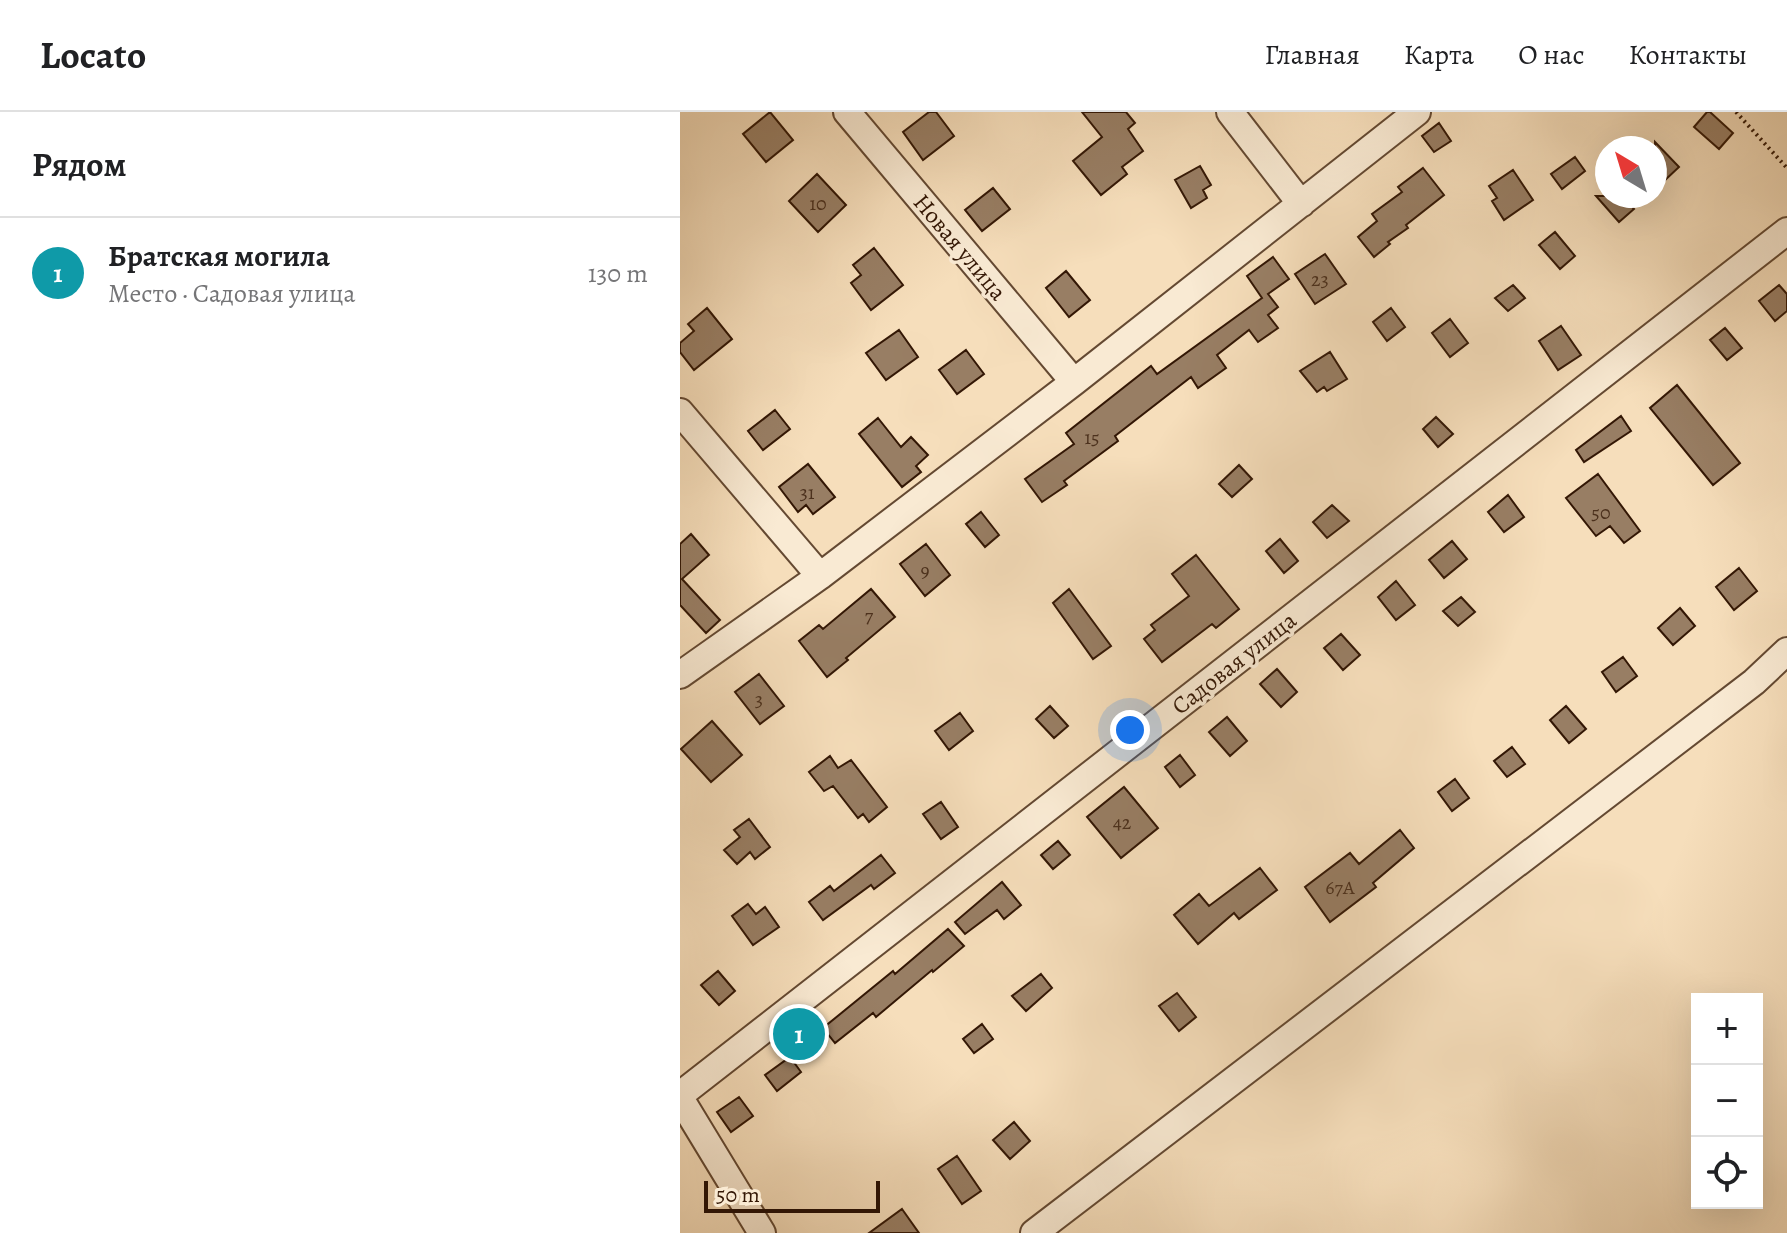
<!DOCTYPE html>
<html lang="ru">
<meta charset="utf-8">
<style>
body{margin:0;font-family:Alegreya,serif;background:#f2f2f2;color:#202124}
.controls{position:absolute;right:24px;bottom:24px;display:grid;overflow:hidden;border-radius:0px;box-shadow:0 8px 32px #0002}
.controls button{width:72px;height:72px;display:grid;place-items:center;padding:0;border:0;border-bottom:2px solid #e0e0e0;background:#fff;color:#202124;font:40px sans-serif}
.compass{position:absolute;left:915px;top:24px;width:72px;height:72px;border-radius:50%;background:#fff;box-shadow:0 8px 32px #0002;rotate:322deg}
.scale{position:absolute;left:24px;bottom:20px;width:176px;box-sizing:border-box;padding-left:8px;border:4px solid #331705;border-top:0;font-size:22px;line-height:28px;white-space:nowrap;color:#331705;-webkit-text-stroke:6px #f9ead3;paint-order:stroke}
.you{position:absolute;left:450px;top:618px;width:28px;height:28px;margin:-20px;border:6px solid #fff;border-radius:50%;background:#1a73e8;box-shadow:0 0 0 12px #1a73e833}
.badge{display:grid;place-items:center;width:52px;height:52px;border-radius:50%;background:#8f2418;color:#fff;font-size:26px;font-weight:700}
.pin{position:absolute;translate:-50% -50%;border:4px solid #fff;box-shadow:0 2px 8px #0006}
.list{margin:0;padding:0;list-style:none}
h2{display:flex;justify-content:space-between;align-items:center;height:104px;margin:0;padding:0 32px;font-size:34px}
h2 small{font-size:26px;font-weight:400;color:#757577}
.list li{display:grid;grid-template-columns:52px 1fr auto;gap:24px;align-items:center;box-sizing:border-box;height:112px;padding:0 32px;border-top:2px solid #e0e0e0}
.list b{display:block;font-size:30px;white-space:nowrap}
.list p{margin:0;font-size:26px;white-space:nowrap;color:#757577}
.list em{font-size:26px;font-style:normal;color:#757577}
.icon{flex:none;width:44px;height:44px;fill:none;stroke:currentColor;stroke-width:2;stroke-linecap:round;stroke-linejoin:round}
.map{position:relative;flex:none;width:1107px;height:1121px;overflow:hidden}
header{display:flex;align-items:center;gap:48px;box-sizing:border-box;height:112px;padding:0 40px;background:#fff;border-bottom:2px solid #e0e0e0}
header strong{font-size:38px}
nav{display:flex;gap:44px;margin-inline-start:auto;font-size:28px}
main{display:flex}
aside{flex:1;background:#fff}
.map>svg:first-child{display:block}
</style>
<header>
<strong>Locato</strong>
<nav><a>Главная</a><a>Карта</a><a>О нас</a><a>Контакты</a></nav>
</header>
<main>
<aside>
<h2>Рядом<small></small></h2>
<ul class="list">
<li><span class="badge" style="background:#0f9aa8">1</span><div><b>Братская могила</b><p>Место · Садовая улица</p></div><em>130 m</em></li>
</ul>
</aside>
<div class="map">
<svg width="1107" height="1121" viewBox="0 0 1107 1121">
<rect width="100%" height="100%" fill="#f6debb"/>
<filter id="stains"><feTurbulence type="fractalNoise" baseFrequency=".0025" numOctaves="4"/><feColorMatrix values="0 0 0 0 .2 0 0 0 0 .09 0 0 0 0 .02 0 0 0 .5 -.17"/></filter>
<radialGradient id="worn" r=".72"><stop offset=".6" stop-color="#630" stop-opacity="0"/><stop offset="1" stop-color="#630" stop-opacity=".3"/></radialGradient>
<path fill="#987e64" stroke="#331705" stroke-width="2" d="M 90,0 L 113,28 L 86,50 L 63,22 Z
M 249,0 L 256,0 L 274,24 L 243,48 L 223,20 Z
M 402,0 L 446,0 L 455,11 L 448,17 L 463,39 L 442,55 L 447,62 L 421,83 L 393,49 L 422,25 Z
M 1027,0 L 1030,0 L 1053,21 L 1039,37 L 1014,15 Z
M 759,11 L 771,29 L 754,40 L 742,24 Z
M 975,30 L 999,55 L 984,69 L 975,59 Z
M 895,45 L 905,59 L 882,77 L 871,62 Z
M 520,54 L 531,73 L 523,78 L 527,86 L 511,96 L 495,68 Z
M 743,56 L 764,83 L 726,113 L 728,116 L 708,130 L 710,132 L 694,145 L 678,125 L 697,109 L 692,102 L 722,80 L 718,75 Z
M 833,58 L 853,88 L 824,108 L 812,89 L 817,86 L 809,74 Z
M 137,62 L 166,93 L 138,120 L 109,89 Z
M 313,76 L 330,97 L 302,119 L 285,98 Z
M 916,84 L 942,84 L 954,97 L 939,110 Z
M 875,120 L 895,144 L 880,157 L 859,133 Z
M 194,136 L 223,173 L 191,198 L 171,171 L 181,163 L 173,153 Z
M 645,142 L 666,172 L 635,192 L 615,162 Z
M 593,145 L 609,167 L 588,182 L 598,195 L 588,203 L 598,216 L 578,230 L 569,218 L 537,243 L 546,256 L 518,276 L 511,265 L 435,324 L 438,329 L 384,369 L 387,373 L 362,390 L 345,367 L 394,332 L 386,321 L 471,254 L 477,262 L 582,186 L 567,164 Z
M 386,159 L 410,188 L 389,205 L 366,176 Z
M 833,173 L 845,186 L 828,199 L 815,186 Z
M 1099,173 L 1107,182 L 1107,199 L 1095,209 L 1079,189 Z
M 27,196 L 52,227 L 14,258 L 0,240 L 0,231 L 14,219 L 8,212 Z
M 711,196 L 725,215 L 707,229 L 693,210 Z
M 770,207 L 788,231 L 770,245 L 752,221 Z
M 881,214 L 901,243 L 878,258 L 859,229 Z
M 1045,216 L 1062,236 L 1047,248 L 1030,228 Z
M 219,218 L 238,245 L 206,268 L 186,241 Z
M 286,238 L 304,262 L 277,282 L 259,258 Z
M 650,240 L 667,267 L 647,279 L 644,275 L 637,280 L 620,259 Z
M 997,273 L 1060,351 L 1033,373 L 970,296 Z
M 95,298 L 110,317 L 83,338 L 68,319 Z
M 941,304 L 951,319 L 904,350 L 896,338 Z
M 756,305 L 773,322 L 758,335 L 743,317 Z
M 198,306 L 221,335 L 231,325 L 248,343 L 236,354 L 241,360 L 222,375 L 179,322 Z
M 128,352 L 155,385 L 133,402 L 126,393 L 118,400 L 99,375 Z
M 559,353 L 572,367 L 552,385 L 539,372 Z
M 918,362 L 960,419 L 944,431 L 930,414 L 916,424 L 886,386 Z
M 828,383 L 844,405 L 824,420 L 808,400 Z
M 652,393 L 669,409 L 647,426 L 633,410 Z
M 301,400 L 319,423 L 305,435 L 286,412 Z
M 11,422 L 29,443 L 2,467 L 40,508 L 26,521 L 0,493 L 0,432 Z
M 600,427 L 618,449 L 604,461 L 586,439 Z
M 772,429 L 787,447 L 764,466 L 749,448 Z
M 246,432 L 270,463 L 245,484 L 220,452 Z
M 516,443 L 559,497 L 536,516 L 532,512 L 482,550 L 464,527 L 475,518 L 471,513 L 509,484 L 492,462 Z
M 1059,456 L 1077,479 L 1054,498 L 1036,475 Z
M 716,469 L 735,493 L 716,508 L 698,485 Z
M 191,477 L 215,505 L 166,546 L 168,548 L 147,565 L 119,529 L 139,513 L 143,517 Z
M 389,477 L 431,534 L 413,547 L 373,491 Z
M 781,485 L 795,500 L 778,514 L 763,499 Z
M 1000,496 L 1015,514 L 993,533 L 978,516 Z
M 661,522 L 680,543 L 663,558 L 644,536 Z
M 943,545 L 957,564 L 936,580 L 922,560 Z
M 597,557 L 617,580 L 601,595 L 580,572 Z
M 79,562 L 104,594 L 80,612 L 55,580 Z
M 370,594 L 388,614 L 374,626 L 356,607 Z
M 886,594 L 906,617 L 889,631 L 870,608 Z
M 280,601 L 293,619 L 269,638 L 255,619 Z
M 547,605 L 567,629 L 550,644 L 529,620 Z
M 32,609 L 62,643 L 31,670 L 1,637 Z
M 832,635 L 845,652 L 827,665 L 814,649 Z
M 500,643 L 515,663 L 500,675 L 485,655 Z
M 150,644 L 158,656 L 171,648 L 207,695 L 189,710 L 183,702 L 178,706 L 153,674 L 144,679 L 129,660 Z
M 775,667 L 789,686 L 772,699 L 758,680 Z
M 444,675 L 478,716 L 441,746 L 407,705 Z
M 261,690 L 278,715 L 261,727 L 243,702 Z
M 69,707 L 90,735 L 75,747 L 70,740 L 57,752 L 44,738 L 60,725 L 54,718 Z
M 720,718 L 734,736 L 693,771 L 696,775 L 650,810 L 625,775 L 670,741 L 679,752 Z
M 378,729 L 390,743 L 373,757 L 361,743 Z
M 201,743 L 215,761 L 194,777 L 191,773 L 143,808 L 129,790 L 150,774 L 154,779 Z
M 580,756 L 597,778 L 559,807 L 554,801 L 518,832 L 494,803 L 519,782 L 529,794 Z
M 322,770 L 341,793 L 324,807 L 317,798 L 285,822 L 275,810 Z
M 68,792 L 76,802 L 85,795 L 99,815 L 73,833 L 52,804 Z
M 268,817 L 284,834 L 253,860 L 252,858 L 196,905 L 193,901 L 155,931 L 143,916 L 213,859 L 215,862 Z
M 38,859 L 55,879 L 39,893 L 21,873 Z
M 361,862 L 372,876 L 346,899 L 332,884 Z
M 497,881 L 516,905 L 499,919 L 479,894 Z
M 302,912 L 313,927 L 294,941 L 283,927 Z
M 110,945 L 121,960 L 97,979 L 85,963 Z
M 59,985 L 73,1004 L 51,1020 L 37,1000 Z
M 334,1010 L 350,1029 L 330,1047 L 313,1028 Z
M 277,1044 L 301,1079 L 282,1092 L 258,1057 Z
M 222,1097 L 239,1121 L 189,1121 Z"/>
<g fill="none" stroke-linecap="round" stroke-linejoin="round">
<g stroke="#644932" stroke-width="30">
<path id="minor" d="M 167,0 L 394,270
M 550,0 L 621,92
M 0,300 L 140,464
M 0,563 L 140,464 L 394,270 L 737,0
M 0,983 L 1107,119
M 0,986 L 82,1121
M 354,1121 L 1074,570 L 1107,539"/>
</g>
<path stroke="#331705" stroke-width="4" stroke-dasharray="2 4" stroke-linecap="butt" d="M 1056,0 L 1107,56"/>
<use href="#minor" stroke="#f9ead3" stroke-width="26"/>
</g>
<g text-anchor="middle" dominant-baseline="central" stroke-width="7" stroke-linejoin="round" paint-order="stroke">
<g font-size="20" fill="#4c311d">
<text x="138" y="91">10</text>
<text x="640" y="167">23</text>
<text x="412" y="325">15</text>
<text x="127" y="380">31</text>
<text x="921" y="400">50</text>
<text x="245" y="458">9</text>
<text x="189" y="503">7</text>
<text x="79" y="587">3</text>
<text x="442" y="710">42</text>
<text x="660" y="775">67А</text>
</g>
<g font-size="24" fill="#331705" stroke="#f9ead3">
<text transform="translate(280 135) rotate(50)">Новая улица</text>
<text transform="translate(554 551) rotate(-38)">Садовая улица</text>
</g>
</g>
<rect width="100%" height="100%" filter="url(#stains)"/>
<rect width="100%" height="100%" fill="url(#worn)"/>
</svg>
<div class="controls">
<button>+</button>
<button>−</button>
<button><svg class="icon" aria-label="locate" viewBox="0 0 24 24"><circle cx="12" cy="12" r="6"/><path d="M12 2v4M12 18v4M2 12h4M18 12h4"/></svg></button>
</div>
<svg class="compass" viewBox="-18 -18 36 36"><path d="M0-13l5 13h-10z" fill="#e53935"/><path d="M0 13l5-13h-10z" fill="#757577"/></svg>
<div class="scale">50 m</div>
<div class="you"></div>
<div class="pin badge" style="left:119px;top:922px;background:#0f9aa8">1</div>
</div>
</main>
